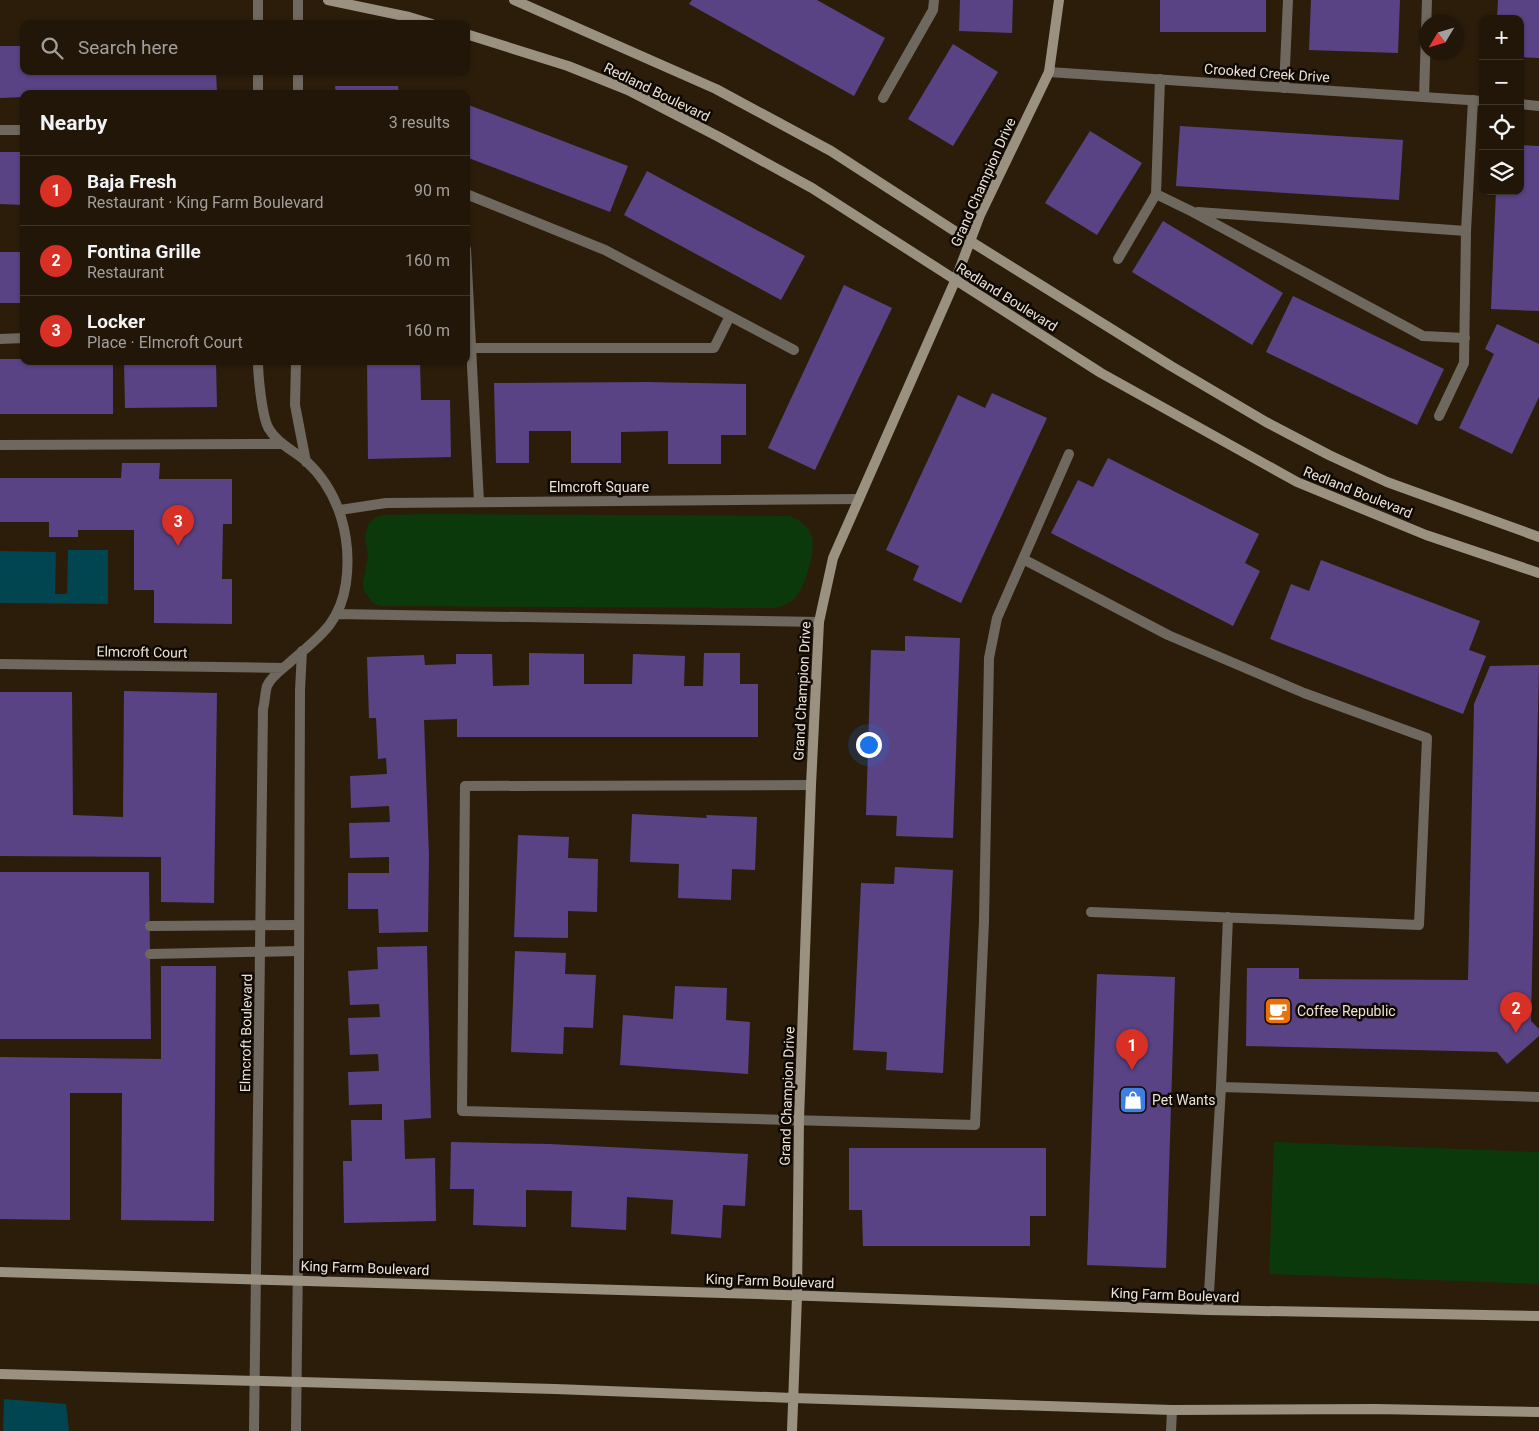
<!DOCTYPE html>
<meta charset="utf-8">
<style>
body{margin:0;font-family:Roboto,sans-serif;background:#2d2316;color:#f1f3f6}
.controls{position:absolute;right:15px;top:15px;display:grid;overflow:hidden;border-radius:10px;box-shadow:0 1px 4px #0004}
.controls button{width:45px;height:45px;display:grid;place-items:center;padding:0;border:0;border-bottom:1px solid #3e3529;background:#211608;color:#f1f3f6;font:25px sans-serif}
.compass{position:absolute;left:1419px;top:15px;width:45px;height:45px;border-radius:50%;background:#211608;box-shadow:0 1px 4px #0004;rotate:232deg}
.you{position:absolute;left:868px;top:744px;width:18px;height:18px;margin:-12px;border:4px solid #fff;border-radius:50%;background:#1a73e8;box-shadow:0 0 0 8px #1a73e833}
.badge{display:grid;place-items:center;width:32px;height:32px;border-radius:50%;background:#d93025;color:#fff;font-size:16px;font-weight:700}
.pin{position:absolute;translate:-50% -41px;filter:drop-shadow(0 1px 2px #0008)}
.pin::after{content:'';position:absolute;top:26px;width:18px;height:15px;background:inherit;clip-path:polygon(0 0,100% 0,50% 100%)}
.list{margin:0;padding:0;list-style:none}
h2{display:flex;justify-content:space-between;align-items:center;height:65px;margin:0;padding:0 20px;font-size:21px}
h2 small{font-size:16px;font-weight:400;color:#a29f9c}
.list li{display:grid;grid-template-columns:32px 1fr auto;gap:15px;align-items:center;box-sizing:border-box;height:70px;padding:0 20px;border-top:1px solid #3e3529}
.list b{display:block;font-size:19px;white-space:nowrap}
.list p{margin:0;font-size:16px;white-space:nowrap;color:#a29f9c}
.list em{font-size:16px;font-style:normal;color:#a29f9c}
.icon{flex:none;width:28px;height:28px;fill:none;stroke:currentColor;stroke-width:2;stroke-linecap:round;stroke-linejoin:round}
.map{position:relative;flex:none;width:1539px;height:1431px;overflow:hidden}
.search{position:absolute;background:#211608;box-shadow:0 1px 4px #0004;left:20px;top:20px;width:450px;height:55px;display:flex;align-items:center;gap:12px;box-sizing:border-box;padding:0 18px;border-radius:10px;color:#a29f9c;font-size:19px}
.panel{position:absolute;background:#211608;box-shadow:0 1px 4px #0004;left:20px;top:90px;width:450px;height:275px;border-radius:10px}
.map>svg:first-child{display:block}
</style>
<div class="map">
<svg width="1539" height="1431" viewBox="0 0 1539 1431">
<rect width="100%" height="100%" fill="#2c1d0b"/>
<path fill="#0c390c" d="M 424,514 L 790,516 C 800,520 809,527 812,537 C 816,551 804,592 793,600 C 788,604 781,606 775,608 L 380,606 L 373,603 L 364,591 L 363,583 L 368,556 L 365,536 L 368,525 L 374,518 L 384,515 Z
M 1274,1142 L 1539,1152 L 1539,1284 L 1269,1274 Z"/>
<path fill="#00454f" d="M 68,550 L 108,550 L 108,604 L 0,603 L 0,551 L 56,552 L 55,594 L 67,594 Z
M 4,1399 L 66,1404 L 69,1431 L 3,1431 Z"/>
<path fill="#594384" d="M 692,0 L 817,0 L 885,38 L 854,96 L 689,4 Z
M 960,0 L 1013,0 L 1012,33 L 959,31 Z
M 1160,0 L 1266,0 L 1266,32 L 1160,32 Z
M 1311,0 L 1400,0 L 1398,53 L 1309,50 Z
M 1498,0 L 1539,0 L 1539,58 L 1520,57 L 1520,19 L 1497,19 Z
M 953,44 L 998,72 L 953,146 L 908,119 Z
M 0,46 L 24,46 L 24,71 L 216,71 L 217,94 L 24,94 L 24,97 L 0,98 Z
M 335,86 L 398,86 L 399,94 L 336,94 Z
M 466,104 L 628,166 L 610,212 L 466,157 Z
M 1180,126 L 1403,140 L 1399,200 L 1176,186 Z
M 1090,131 L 1142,163 L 1097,235 L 1045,203 Z
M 1520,145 L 1539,146 L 1539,311 L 1491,309 L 1496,191 L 1520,191 Z
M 0,152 L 24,152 L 24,205 L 0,204 Z
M 647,171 L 805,256 L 781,300 L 624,215 Z
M 1163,221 L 1283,293 L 1252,345 L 1132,272 Z
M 0,252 L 24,252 L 24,303 L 0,303 Z
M 844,285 L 892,308 L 815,470 L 768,448 Z
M 1293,296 L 1444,369 L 1417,425 L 1266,352 Z
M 1497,324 L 1539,344 L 1539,397 L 1512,454 L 1459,428 L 1494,354 L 1485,349 Z
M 0,359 L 24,359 L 24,361 L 113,361 L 113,414 L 0,414 Z
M 124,361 L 216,361 L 217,407 L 125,408 Z
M 367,361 L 420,361 L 421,400 L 450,400 L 451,457 L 368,459 Z
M 647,382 L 746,384 L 746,435 L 721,435 L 721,464 L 668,464 L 668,431 L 621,432 L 621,463 L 571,463 L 571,431 L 529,431 L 529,463 L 496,463 L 494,383 Z
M 992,393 L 1047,418 L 961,603 L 913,580 L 919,566 L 886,550 L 958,395 L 985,408 Z
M 1108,458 L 1259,534 L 1245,563 L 1260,571 L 1233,626 L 1051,533 L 1078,480 L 1093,487 Z
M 122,463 L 160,463 L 159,479 L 232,479 L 232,524 L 223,524 L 222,579 L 232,579 L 232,624 L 154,623 L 154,590 L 134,590 L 134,530 L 78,530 L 78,537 L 49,537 L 49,522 L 0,522 L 0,478 L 121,478 Z
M 1321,560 L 1480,621 L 1469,650 L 1486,656 L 1463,714 L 1270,639 L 1291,584 L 1309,591 Z
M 905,636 L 960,638 L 953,838 L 896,836 L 897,816 L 866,815 L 871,650 L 905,651 Z
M 529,653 L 584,654 L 584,684 L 632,684 L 633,654 L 685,656 L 684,686 L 703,686 L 704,653 L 740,653 L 740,684 L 758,684 L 758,737 L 457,737 L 457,719 L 424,720 L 429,856 L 428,932 L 379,933 L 378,909 L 348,909 L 348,873 L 389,873 L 389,857 L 350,858 L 349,823 L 390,822 L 389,806 L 351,808 L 350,776 L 387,774 L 386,758 L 378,759 L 376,718 L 369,718 L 367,657 L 424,655 L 425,665 L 456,664 L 456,654 L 492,654 L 493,686 L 529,685 Z
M 1539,665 L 1531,1021 L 1539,1029 L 1539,1036 L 1507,1064 L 1497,1052 L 1246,1046 L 1247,968 L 1299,968 L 1299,979 L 1468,980 L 1474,704 L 1490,666 Z
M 124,691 L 217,693 L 214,903 L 161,902 L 161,857 L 0,856 L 0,692 L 72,692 L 73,815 L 123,817 Z
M 632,814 L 707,818 L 706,815 L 757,817 L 755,870 L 732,869 L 731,900 L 678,898 L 679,864 L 630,862 Z
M 518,835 L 569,837 L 568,858 L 598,859 L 597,912 L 568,911 L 568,938 L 514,937 Z
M 895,867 L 953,870 L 943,1073 L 886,1070 L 887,1052 L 853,1050 L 861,883 L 894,884 Z
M 0,872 L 149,872 L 151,1039 L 0,1039 Z
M 427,946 L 431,1118 L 404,1120 L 405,1159 L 435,1158 L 436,1221 L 344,1223 L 343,1161 L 352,1161 L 351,1120 L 382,1120 L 382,1104 L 349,1105 L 348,1072 L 379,1071 L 378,1054 L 350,1055 L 348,1018 L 380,1017 L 379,1004 L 350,1005 L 348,971 L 378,969 L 377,947 Z
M 515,951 L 566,953 L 565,974 L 596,975 L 593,1028 L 564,1027 L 563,1054 L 511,1052 Z
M 161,966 L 216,966 L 214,1221 L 121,1220 L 122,1093 L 70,1093 L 70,1220 L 0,1219 L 0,1057 L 161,1059 Z
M 1097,974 L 1175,977 L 1166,1268 L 1087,1265 Z
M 675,986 L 727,988 L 726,1020 L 750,1022 L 748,1074 L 620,1065 L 623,1015 L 673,1019 Z
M 451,1142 L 549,1144 L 748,1154 L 745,1206 L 723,1205 L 721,1238 L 671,1234 L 673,1200 L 627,1197 L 626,1230 L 571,1227 L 572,1191 L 526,1190 L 526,1227 L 473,1225 L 474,1189 L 450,1189 Z
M 849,1148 L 1046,1148 L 1046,1216 L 1030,1216 L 1030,1246 L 863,1246 L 862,1210 L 849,1210 Z"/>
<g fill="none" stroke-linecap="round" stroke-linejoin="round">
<path stroke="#6e685e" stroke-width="10" d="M 1284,88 L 1288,0
M 1424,97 L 1427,0
M 883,98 L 933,10 L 934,0
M 0,130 L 24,130
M 466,194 L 605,250 L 794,350
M 1156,194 L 1193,212 L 1423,336 L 1465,338
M 1198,212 L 1466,231
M 466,249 L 479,502
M 1118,259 L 1156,194 L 1160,79
M 0,339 L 24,338
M 471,348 L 714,348 L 730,316
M 1439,416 L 1464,363 L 1466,231 L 1473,100
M 1023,559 L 1168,635 L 1304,693 L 1427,738 L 1419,925 L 1091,912
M 811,785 L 465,786 L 462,1111 L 975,1125 L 984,921 L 989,658 L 997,618 L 1069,454
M 150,926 L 299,925
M 150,954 L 298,951
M 1221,1087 L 1539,1097
M 1208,1310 L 1221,1087 L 1228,917"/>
<path stroke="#6e685e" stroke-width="10" d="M 258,0 L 258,24
M 298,24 L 298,0
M 1049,72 L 1483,101
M 258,94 L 258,71
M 298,94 L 298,71
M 1520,104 L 1539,106
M 296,361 L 295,405 L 306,462
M 0,445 L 282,444
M 340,510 L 386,503 L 859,499
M 336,614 L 819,622
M 0,664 L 283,668
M 254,1431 L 263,709 C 265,702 265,693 267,686 C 271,677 281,670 288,664 C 317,638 340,625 346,583 C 352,539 340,492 306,461 C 293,450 278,444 269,429 C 262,418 258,375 258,361
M 296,1431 L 298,1257 L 300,690 L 302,651
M 1171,1431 L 1172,1410"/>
<path stroke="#9b9181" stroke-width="10" d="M 328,0 L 409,17 L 432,24
M 514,0 L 716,89 L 831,151 L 970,241 L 1171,366 L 1266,422 L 1329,455 L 1387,482 L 1539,537
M 466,34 L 568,66 L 628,90 L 719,137 L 812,188 L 1101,373 L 1297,482 L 1426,535 L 1539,573
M 0,1272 L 757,1294 L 1208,1310 L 1539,1316
M 0,1374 L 555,1389 L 793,1398 L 1172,1410 L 1375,1409 L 1539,1412
M 792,1431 L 797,1296 L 799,1119 L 811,785 L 819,622 L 833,558 L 955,281 L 980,215 L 1049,72 L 1059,0"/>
</g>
<defs>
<g id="cafe-square" transform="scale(1.4375)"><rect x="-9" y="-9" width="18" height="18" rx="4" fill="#e8710a" stroke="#0f0903"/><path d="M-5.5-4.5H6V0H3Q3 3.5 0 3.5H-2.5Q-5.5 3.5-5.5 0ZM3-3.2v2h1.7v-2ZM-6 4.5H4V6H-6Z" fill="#fff"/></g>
<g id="shop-square" transform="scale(1.4375)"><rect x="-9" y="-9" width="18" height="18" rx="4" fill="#3f7fe0" stroke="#0f0903"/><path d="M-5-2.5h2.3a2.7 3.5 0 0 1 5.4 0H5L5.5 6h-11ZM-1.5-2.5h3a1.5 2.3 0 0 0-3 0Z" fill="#fff"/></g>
</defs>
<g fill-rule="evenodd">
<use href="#cafe-square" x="1278" y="1011"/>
<use href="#shop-square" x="1133" y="1100"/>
</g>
<g text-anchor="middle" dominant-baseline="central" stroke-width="5" stroke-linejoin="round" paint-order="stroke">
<g font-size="14" fill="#ece2d7" stroke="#0f0903">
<text transform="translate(1267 73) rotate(4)">Crooked Creek Drive</text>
<text transform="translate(657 92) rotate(26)">Redland Boulevard</text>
<text transform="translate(983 182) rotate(-66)">Grand Champion Drive</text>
<text transform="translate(1007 297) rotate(32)">Redland Boulevard</text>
<text x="599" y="487">Elmcroft Square</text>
<text transform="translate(1358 492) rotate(22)">Redland Boulevard</text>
<text transform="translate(142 652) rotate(1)">Elmcroft Court</text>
<text transform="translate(802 691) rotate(-87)">Grand Champion Drive</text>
<text transform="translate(246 1033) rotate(-89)">Elmcroft Boulevard</text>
<text transform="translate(787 1096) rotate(-88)">Grand Champion Drive</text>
<text transform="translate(365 1268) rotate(2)">King Farm Boulevard</text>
<text transform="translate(770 1281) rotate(2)">King Farm Boulevard</text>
<text transform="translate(1175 1295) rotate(2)">King Farm Boulevard</text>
</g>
<g font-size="14" fill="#ece2d7" stroke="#0f0903" text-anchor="start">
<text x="1297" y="1011">Coffee Republic</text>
<text x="1152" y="1100">Pet Wants</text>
</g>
</g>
</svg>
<div class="controls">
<button>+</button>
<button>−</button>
<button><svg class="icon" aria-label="locate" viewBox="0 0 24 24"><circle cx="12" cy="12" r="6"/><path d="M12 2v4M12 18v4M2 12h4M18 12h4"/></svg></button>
<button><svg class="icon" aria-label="layers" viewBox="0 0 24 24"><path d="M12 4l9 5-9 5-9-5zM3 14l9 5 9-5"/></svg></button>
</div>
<svg class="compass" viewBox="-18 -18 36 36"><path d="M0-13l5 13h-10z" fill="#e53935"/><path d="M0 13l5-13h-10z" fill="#a29f9c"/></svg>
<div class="you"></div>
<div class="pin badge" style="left:1132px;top:1070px">1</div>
<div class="pin badge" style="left:1516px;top:1033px">2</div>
<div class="pin badge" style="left:178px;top:546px">3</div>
<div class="search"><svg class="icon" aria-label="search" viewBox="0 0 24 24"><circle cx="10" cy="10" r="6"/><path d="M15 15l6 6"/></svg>Search here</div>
<section class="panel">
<h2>Nearby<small>3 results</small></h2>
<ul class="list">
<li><span class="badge">1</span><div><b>Baja Fresh</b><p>Restaurant · King Farm Boulevard</p></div><em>90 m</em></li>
<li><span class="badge">2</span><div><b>Fontina Grille</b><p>Restaurant</p></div><em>160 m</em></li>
<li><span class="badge">3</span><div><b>Locker</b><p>Place · Elmcroft Court</p></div><em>160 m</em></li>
</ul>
</section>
</div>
